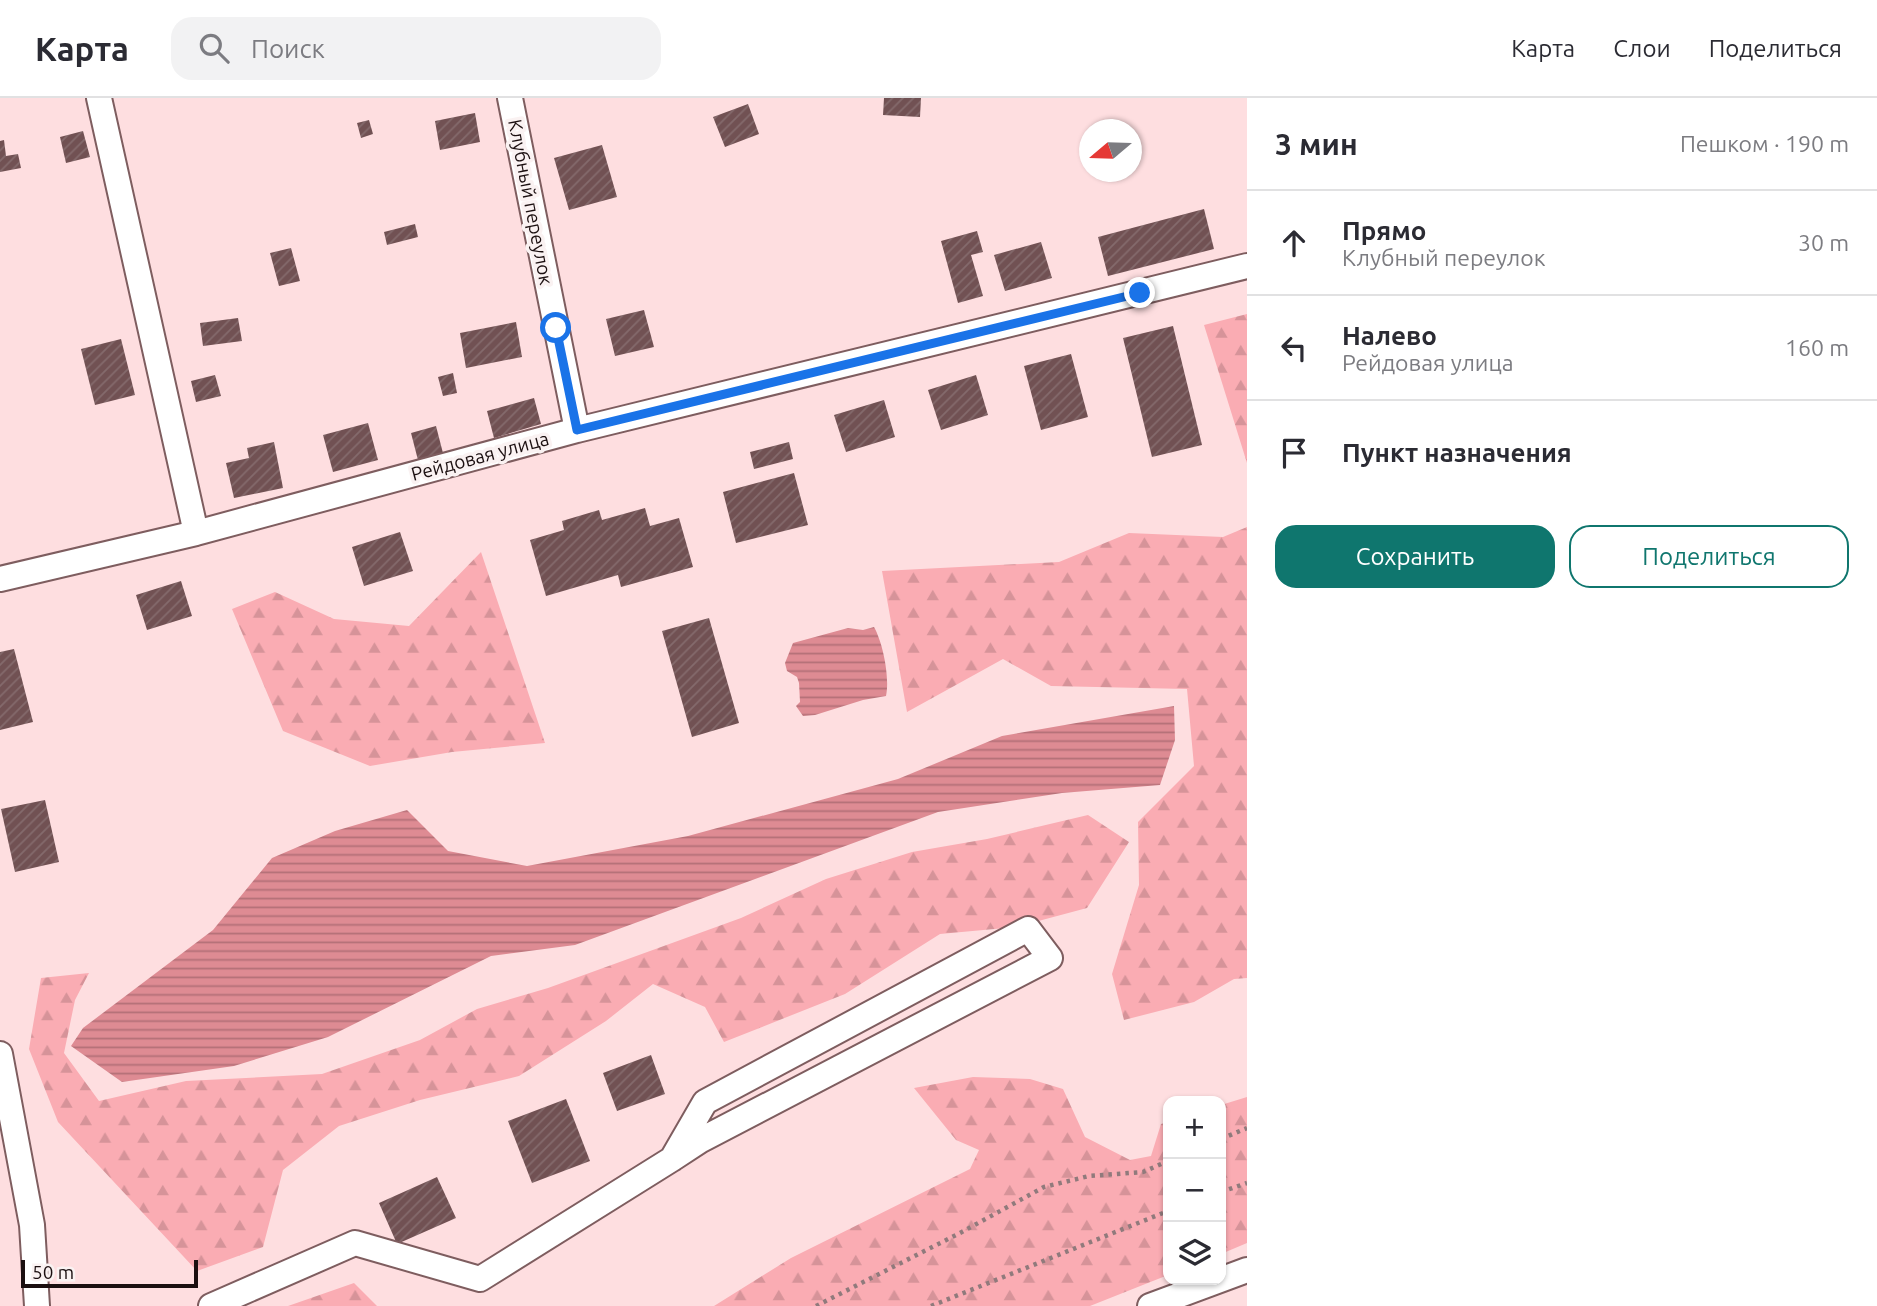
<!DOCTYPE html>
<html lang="ru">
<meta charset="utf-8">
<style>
body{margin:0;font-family:Ubuntu,sans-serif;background:#f2f2f3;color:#2b2b33}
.controls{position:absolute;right:21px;bottom:21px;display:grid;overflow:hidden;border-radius:14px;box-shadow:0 2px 5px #0004}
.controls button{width:63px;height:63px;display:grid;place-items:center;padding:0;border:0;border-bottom:2px solid #e1e1e2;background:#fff;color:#2b2b33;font:35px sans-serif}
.compass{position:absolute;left:1079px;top:21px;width:63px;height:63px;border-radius:50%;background:#fff;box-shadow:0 2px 5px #0004;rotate:251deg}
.scale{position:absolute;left:21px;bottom:18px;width:177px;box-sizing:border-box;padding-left:7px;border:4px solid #1b0f10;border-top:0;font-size:19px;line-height:24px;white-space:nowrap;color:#1b0f10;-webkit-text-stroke:5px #faf2f2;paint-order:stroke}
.stop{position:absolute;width:21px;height:21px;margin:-16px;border:5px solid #1a73e8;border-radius:50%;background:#fff}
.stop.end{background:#1a73e8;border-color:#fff;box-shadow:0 2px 7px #0008}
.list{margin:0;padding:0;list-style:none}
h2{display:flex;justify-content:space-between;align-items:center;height:91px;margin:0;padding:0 28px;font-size:30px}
h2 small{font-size:23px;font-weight:400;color:#7c7c81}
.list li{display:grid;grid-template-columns:46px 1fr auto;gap:21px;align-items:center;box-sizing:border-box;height:105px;padding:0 28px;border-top:2px solid #e1e1e2}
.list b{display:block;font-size:26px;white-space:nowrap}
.list p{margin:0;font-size:23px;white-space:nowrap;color:#7c7c81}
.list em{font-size:23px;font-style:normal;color:#7c7c81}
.actions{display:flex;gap:14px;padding:21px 28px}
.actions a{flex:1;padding:16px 0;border:2px solid #0f766e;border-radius:21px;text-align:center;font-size:24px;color:#0f766e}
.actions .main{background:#0f766e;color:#fff}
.icon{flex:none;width:38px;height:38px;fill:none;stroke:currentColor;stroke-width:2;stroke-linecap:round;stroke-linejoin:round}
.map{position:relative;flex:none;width:1247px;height:1208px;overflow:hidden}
header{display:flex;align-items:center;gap:42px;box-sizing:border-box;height:98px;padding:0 35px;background:#fff;border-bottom:2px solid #e1e1e2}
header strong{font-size:33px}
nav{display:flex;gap:38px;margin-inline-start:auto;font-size:24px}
.search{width:490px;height:63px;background:#f2f2f3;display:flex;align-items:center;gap:18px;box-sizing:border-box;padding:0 24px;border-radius:21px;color:#7c7c81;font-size:26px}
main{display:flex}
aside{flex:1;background:#fff}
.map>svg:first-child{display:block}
</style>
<header>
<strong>Карта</strong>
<div class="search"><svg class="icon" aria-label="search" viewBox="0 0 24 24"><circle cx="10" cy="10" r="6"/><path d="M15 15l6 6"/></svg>Поиск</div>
<nav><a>Карта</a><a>Слои</a><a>Поделиться</a></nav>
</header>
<main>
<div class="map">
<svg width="1247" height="1208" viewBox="0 0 1247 1208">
<defs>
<pattern id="forest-firs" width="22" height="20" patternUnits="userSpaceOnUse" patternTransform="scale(1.75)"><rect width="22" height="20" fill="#faacb3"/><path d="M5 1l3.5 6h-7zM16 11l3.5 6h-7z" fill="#d69399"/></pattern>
<pattern id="water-rules" width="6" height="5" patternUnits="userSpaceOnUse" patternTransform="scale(1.75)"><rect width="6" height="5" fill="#de8b93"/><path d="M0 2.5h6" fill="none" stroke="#b37077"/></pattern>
<pattern id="building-hatch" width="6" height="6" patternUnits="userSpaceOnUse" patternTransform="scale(1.75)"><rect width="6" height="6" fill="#715153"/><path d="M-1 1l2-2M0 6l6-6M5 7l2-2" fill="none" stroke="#846a6c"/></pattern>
</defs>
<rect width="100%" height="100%" fill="#fedee0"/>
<path fill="url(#forest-firs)" d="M 1247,216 L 1247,365 L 1204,227 Z
M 1247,429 L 1247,880 L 1234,881 L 1194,904 L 1124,922 L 1112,876 L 1139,787 L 1138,724 L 1194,668 L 1187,591 L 1051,588 L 1003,561 L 907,614 L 882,473 L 1059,464 L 1129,435 L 1223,439 Z
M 481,454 L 545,645 L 452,654 L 370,668 L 283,633 L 232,511 L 275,494 L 334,521 L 409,528 Z
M 1088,717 L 1129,744 L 1087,810 L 1016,829 L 940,836 L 845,896 L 724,944 L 705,909 L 653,886 L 606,923 L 519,978 L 420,1002 L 339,1028 L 283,1072 L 263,1149 L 197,1173 L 58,1024 L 29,951 L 41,880 L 89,875 L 75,902 L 64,955 L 99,1003 L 186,983 L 322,976 L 420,942 L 477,911 L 548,890 L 741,820 L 826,781 L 912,754 L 987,741 Z
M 973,979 L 1030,981 L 1063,991 L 1085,1039 L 1130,1062 L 1151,1058 L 1161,1026 L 1168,1024 L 1168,1177 L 1090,1208 L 714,1208 L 791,1160 L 970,1071 L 979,1052 L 956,1042 L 914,990 Z
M 1247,999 L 1247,1145 L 1221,1156 L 1221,1007 Z
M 354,1185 L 377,1208 L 288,1208 Z"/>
<path fill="url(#water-rules)" d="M 874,529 C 883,545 890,580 886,598 L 863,602 L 815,617 L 803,618 L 796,608 L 800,604 L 799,585 L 797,579 L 787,573 L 785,565 L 793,545 L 848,530 L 863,532 Z
M 1174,608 L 1175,642 L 1160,687 L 1062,695 L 938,714 L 575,847 L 491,858 L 328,939 L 234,968 L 122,984 L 71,948 L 83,930 L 213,832 L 272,760 L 335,733 L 407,712 L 448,753 L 527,768 L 688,738 L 898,681 L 1002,638 Z"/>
<path fill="url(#building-hatch)" d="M 884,0 L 921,0 L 920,19 L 883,17 Z
M 748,6 L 759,36 L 725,49 L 713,19 Z
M 475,15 L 480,44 L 440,52 L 435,23 Z
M 369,22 L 373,36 L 361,40 L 357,25 Z
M 83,33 L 90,59 L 66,65 L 60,39 Z
M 4,42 L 6,58 L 18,56 L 21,70 L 0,74 L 0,43 Z
M 602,47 L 617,99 L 569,112 L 554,60 Z
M 1204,111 L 1214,151 L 1108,178 L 1098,139 Z
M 415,126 L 418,139 L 387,147 L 384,134 Z
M 977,133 L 983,154 L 971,157 L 983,198 L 958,205 L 941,143 Z
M 1041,144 L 1052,180 L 1005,193 L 994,157 Z
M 291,150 L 300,183 L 279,188 L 270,155 Z
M 644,212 L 654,249 L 615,258 L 606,221 Z
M 238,220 L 242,243 L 203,248 L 200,225 Z
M 516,224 L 522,259 L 466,270 L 460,235 Z
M 1173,228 L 1202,347 L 1152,359 L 1123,240 Z
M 121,241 L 135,297 L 95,307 L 81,251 Z
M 1071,256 L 1088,319 L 1041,332 L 1024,268 Z
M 453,275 L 457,295 L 443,298 L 438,279 Z
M 215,277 L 221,298 L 196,304 L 191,283 Z
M 976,277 L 988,317 L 941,332 L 928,292 Z
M 534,300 L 541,326 L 494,340 L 487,313 Z
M 884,302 L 895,339 L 846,354 L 834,317 Z
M 368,325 L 378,362 L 333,374 L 323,337 Z
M 436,328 L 444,359 L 419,366 L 411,335 Z
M 274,344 L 283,390 L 234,400 L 226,365 L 249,360 L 247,350 Z
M 789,344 L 793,361 L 754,371 L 750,354 Z
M 794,375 L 808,427 L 736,445 L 723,394 Z
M 645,410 L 650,428 L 679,420 L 693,469 L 621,489 L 618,477 L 546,498 L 530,442 L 564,432 L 562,423 L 599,412 L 602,422 Z
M 400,434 L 413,473 L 364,488 L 352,449 Z
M 181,483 L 192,518 L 147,532 L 136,497 Z
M 709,520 L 739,625 L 692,639 L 662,533 Z
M 14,551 L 33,624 L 0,632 L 0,554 Z
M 45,702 L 59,764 L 15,774 L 1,711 Z
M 651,957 L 665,996 L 617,1013 L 603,975 Z
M 566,1001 L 590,1063 L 532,1085 L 508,1023 Z
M 437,1079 L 456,1120 L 397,1146 L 379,1105 Z"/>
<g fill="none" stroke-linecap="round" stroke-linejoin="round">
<g stroke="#7e5d5f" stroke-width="28">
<path id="minor" d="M 99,0 L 196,435
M 510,0 L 577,332
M 0,481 L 196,435 L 577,332 L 1247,168
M 0,956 L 32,1127 L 37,1208
M 211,1208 L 355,1145 L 480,1181 L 672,1061 L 701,1042 L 1050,860 L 1028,831 L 705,1004 L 672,1061
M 1150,1208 L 1247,1172"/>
</g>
<path stroke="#907a7c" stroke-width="4.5" stroke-dasharray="3.5 5" stroke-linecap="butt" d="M 1221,1041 L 1247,1030
M 1221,1094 L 1247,1085
M 816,1208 L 960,1135 L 1044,1089 L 1089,1078 L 1143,1074 L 1168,1063
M 931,1208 L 1168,1113"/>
<use href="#minor" stroke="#fff" stroke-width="24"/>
</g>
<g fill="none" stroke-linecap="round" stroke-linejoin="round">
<path stroke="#1a73e8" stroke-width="9" d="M 556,230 L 577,332 L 1140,195"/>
</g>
<g text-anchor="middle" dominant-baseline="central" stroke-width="7" stroke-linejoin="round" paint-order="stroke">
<g font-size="19" fill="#1b0f10" stroke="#faf2f2">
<text transform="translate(531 104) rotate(79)">Клубный переулок</text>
<text transform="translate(480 358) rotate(-15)">Рейдовая улица</text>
</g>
</g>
</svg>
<div class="controls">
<button>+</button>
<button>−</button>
<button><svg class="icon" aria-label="layers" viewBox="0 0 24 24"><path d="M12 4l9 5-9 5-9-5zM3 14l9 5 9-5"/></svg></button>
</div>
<svg class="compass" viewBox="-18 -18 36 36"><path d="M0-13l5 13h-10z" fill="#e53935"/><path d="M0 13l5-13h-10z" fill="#7c7c81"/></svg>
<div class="scale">50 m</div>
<div class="stop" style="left:556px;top:230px"></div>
<div class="stop end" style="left:1140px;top:195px"></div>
</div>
<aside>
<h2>3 мин<small>Пешком · 190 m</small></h2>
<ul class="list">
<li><svg class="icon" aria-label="ahead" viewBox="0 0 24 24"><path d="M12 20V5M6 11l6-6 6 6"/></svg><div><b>Прямо</b><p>Клубный переулок</p></div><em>30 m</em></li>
<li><svg class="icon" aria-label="left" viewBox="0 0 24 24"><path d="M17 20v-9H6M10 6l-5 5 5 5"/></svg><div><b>Налево</b><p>Рейдовая улица</p></div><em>160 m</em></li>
<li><svg class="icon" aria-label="arrive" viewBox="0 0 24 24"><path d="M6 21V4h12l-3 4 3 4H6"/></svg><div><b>Пункт назначения</b></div></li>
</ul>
<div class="actions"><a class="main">Сохранить</a><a>Поделиться</a></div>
</aside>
</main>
